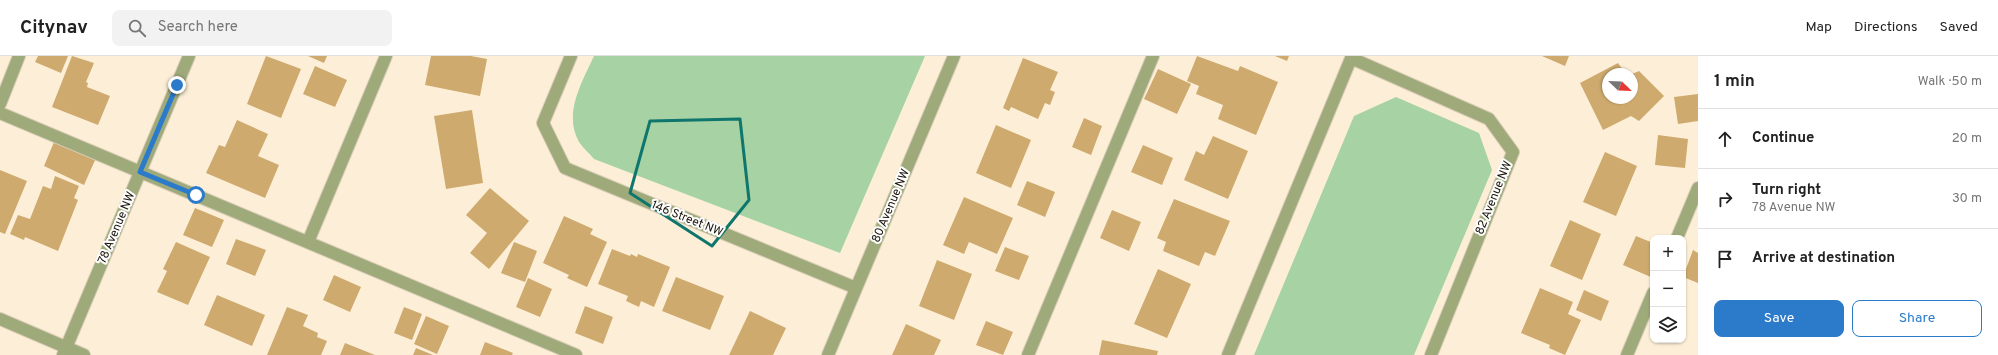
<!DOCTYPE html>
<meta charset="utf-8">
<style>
body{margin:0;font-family:Overpass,sans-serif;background:#f2f2f2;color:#222}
.controls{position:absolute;right:12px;bottom:12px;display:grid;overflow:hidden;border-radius:8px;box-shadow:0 1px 3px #0004}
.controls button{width:36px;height:36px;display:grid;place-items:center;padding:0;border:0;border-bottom:1px solid #e0e0e0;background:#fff;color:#222;font:20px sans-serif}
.compass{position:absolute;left:1602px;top:12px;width:36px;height:36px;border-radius:50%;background:#fff;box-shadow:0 1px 3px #0004;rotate:113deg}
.stop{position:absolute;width:12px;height:12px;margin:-9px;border:3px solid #2c7bca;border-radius:50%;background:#fff}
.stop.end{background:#2c7bca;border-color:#fff;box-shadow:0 1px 4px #0008}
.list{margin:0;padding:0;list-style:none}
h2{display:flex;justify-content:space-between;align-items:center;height:52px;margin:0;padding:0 16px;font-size:17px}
h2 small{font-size:13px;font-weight:400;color:#767676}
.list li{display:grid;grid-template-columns:26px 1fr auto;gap:12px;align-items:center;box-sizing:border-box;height:60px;padding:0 16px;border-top:1px solid #e0e0e0}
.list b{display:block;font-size:15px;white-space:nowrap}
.list p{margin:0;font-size:13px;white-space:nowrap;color:#767676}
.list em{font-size:13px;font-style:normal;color:#767676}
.actions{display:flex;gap:8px;padding:12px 16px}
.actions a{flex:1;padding:9px 0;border:1px solid #2c7bca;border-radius:8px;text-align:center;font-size:14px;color:#2c7bca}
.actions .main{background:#2c7bca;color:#fff}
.icon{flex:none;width:22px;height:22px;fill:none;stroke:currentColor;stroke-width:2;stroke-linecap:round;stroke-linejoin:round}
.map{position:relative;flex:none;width:1698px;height:299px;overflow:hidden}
header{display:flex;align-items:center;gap:24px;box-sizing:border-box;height:56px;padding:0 20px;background:#fff;border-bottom:1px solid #e0e0e0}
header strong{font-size:19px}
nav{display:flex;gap:22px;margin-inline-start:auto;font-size:14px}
.search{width:280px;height:36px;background:#f2f2f2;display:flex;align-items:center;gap:10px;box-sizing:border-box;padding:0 14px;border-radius:8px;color:#767676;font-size:15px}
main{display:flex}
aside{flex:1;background:#fff}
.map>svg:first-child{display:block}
</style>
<header>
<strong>Citynav</strong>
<div class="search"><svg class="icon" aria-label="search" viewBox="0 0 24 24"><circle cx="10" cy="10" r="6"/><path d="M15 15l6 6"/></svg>Search here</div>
<nav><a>Map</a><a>Directions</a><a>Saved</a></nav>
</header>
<main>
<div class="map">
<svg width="1698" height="299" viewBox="0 0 1698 299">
<rect width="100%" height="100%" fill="#fdefd7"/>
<path fill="#a7d2a3" d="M 594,0 L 925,0 L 840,197 L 594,103 C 590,98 583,92 579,86 C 563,58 582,26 594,0 Z
M 1396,41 L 1479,77 L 1492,114 L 1414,299 L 1254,299 L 1354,60 Z"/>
<path fill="#ceaa6e" d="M 38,0 L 68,0 L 61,17 L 35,6 Z
M 72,0 L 94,7 L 86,26 L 88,27 L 87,31 L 110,40 L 98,69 L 52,51 Z
M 266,0 L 301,13 L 281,62 L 247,48 Z
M 308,0 L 327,0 L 324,7 Z
M 431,0 L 471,0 L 487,3 L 480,40 L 425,29 Z
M 1197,0 L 1238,15 L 1240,10 L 1278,26 L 1256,79 L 1218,63 L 1223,49 L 1196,38 L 1199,30 L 1187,25 Z
M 1275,0 L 1289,0 L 1287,5 Z
M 1542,0 L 1569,0 L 1565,10 Z
M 1023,2 L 1058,16 L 1050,34 L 1055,36 L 1050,49 L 1045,47 L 1038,63 L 1011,51 L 1009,55 L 1003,52 Z
M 1618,7 L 1626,18 L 1608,18 L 1608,42 L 1632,42 L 1632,18 L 1639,15 L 1664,40 L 1639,65 L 1631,60 L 1603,74 L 1580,27 Z
M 315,10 L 347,24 L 335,51 L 303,38 Z
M 1158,13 L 1191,28 L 1177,58 L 1144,43 Z
M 1698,38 L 1698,65 L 1678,68 L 1674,41 Z
M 472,54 L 483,127 L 446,133 L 434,60 Z
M 1084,62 L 1102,70 L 1091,99 L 1072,91 Z
M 237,64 L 268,78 L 258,100 L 279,109 L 265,142 L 206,117 L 219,89 L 225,91 Z
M 996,69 L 1031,84 L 1011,132 L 976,117 Z
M 1658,79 L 1688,83 L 1685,112 L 1655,109 Z
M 1213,80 L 1248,95 L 1228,143 L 1184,124 L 1196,95 L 1204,99 Z
M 54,86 L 96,102 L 84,129 L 44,110 Z
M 1143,89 L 1173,102 L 1162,129 L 1131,116 Z
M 1605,96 L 1637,110 L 1616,160 L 1583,146 Z
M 0,114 L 27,125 L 5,178 L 0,176 Z
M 55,120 L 79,130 L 74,142 L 78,144 L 58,195 L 25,181 L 24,184 L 10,178 L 18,159 L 30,163 L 43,130 L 51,133 Z
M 1027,125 L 1055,136 L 1045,161 L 1017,149 Z
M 490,132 L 529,165 L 489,213 L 470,197 L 487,177 L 466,159 Z
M 964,141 L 1013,162 L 997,198 L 969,186 L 964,198 L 943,189 Z
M 1174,143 L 1230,165 L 1215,200 L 1205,196 L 1199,210 L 1163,195 L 1166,186 L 1157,182 Z
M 195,152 L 224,164 L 212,191 L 183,179 Z
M 1112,154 L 1141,166 L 1129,195 L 1100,182 Z
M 564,160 L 593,173 L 590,178 L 607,186 L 587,231 L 567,222 L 569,219 L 543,207 Z
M 1570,164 L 1601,178 L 1582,224 L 1550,210 Z
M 1636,180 L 1653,187 L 1653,222 L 1623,209 Z
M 236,183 L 266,194 L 255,220 L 226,208 Z
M 176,186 L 210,201 L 188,249 L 157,236 L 167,215 L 163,213 Z
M 514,186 L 537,195 L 525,226 L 501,217 Z
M 1005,191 L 1029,200 L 1019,224 L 995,215 Z
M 612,193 L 630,200 L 631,198 L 637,201 L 638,198 L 670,211 L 654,251 L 641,245 L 639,251 L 626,245 L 628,240 L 598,228 Z
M 1693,194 L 1698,197 L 1698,227 L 1683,221 Z
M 937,204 L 972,218 L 954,264 L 919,250 Z
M 1158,213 L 1191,228 L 1167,282 L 1134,268 Z
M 334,219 L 361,231 L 350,256 L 323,244 Z
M 676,221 L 724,240 L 710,274 L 662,255 Z
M 528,222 L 552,233 L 540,261 L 516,251 Z
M 1540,232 L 1573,246 L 1568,258 L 1581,264 L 1565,299 L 1549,292 L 1550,289 L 1521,277 Z
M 1584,234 L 1609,245 L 1601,265 L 1576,254 Z
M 217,239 L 265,259 L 252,290 L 204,269 Z
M 585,250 L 613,261 L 603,288 L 575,277 Z
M 287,251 L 308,259 L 303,270 L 318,277 L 317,281 L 327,285 L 321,299 L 267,299 Z
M 404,251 L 422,258 L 412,284 L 394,277 Z
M 750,255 L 786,272 L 773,299 L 729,299 Z
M 426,260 L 449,270 L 437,298 L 414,288 Z
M 986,265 L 1013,276 L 1003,299 L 976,289 Z
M 906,268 L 941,284 L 934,299 L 892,299 Z
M 1102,284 L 1158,295 L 1157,299 L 1099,299 Z
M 485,286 L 513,297 L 512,299 L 480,299 Z
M 345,287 L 375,299 L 340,299 Z
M 416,292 L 433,299 L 413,299 Z"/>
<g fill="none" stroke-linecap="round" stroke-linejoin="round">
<g stroke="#d9ccb6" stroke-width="14">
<path id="minor" d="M 571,0 L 543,67 L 565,112 L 856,232
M 1351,2 L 1489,63 L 1513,96 L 1431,299
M 0,48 L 19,0
M 0,57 L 576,299
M 1677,182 L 1698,132
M 308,186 L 386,0
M 0,263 L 84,299
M 63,299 L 189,0
M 828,299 L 954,0
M 1028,299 L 1153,0
M 1228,299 L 1352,0
M 1627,299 L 1653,237"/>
</g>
<use href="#minor" stroke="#9faa7a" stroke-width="12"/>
</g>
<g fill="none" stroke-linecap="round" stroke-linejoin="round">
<path stroke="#2c7bca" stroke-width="5" d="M 177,29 L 140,116 L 196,139"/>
</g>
<path fill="none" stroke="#0f766e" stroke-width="3" stroke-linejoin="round" d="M 740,63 L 749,144 L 712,190 L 630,137 L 650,65 Z"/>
<g text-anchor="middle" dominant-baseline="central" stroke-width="4" stroke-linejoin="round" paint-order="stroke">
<g font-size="12" fill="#1a1409" stroke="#fefefe">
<text transform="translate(1494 142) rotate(-68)">82 Avenue NW</text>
<text transform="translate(891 150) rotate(-67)">80 Avenue NW</text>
<text transform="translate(687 163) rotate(22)">146 Street NW</text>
<text transform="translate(117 172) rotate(-67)">78 Avenue NW</text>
</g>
</g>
</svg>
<div class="controls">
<button>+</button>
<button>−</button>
<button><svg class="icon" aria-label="layers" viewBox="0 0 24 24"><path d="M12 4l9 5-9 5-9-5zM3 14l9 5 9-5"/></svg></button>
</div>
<svg class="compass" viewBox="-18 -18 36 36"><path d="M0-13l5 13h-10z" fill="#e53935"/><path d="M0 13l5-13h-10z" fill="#767676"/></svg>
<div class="stop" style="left:196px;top:139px"></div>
<div class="stop end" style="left:177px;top:29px"></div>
</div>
<aside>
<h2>1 min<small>Walk · 50 m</small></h2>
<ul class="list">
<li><svg class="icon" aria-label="ahead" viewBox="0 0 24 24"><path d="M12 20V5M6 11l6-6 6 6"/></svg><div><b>Continue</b></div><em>20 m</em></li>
<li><svg class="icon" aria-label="right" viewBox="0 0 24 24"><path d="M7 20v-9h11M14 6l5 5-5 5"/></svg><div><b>Turn right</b><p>78 Avenue NW</p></div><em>30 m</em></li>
<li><svg class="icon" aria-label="arrive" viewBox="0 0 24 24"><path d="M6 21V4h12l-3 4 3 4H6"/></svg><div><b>Arrive at destination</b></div></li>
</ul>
<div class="actions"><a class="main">Save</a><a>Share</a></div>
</aside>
</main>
